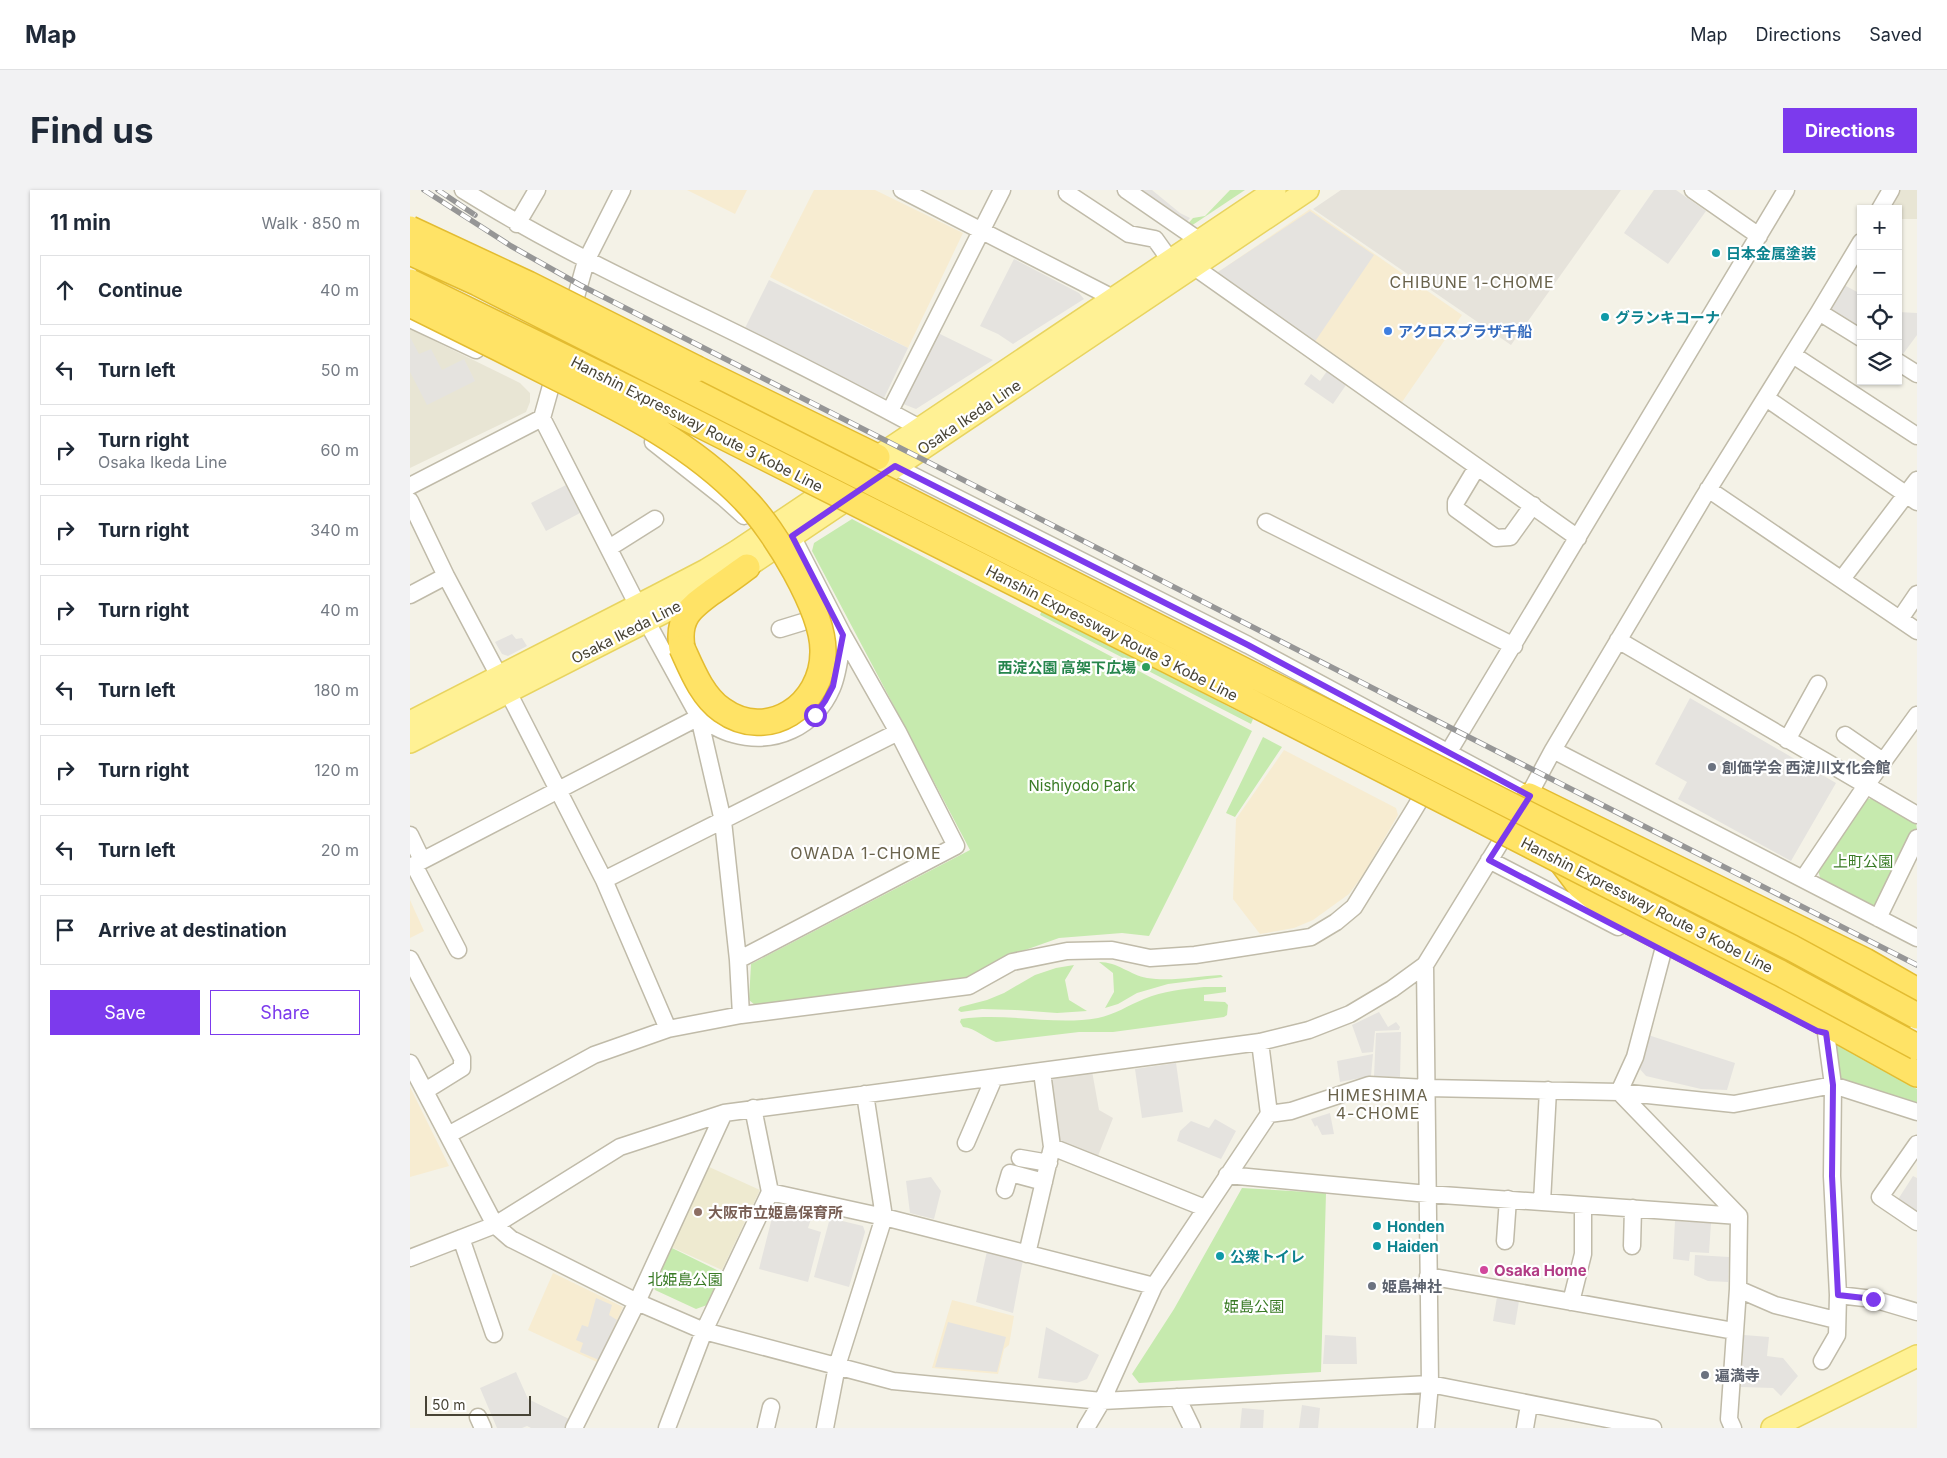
<!DOCTYPE html>
<meta charset="utf-8">
<style>
body{margin:0;font-family:Inter,"Noto Sans JP",sans-serif;background:#f2f2f3;color:#1f2937}
.controls{position:absolute;right:15px;top:15px;display:grid;overflow:hidden;border-radius:0px;box-shadow:0 1px 4px #0004}
.controls button{width:45px;height:45px;display:grid;place-items:center;padding:0;border:0;border-bottom:1px solid #e0e1e3;background:#fff;color:#1f2937;font:25px sans-serif}
.scale{position:absolute;left:15px;bottom:12px;width:106px;box-sizing:border-box;padding-left:5px;border:2px solid #474335;border-top:0;font-size:14px;line-height:18px;white-space:nowrap;color:#474335;-webkit-text-stroke:4px #fff;paint-order:stroke}
.stop{position:absolute;width:15px;height:15px;margin:-11px;border:4px solid #7c3aed;border-radius:50%;background:#fff}
.stop.end{background:#7c3aed;border-color:#fff;box-shadow:0 1px 5px #0008}
.list{margin:0;padding:0;list-style:none}
h2{display:flex;justify-content:space-between;align-items:center;height:65px;margin:0;padding:0 20px;font-size:21px}
h2 small{font-size:16px;font-weight:400;color:#747a83}
.list li{display:grid;grid-template-columns:32px 1fr auto;gap:15px;align-items:center;box-sizing:border-box;height:70px;margin:0 10px 10px;padding:0 10px;border:1px solid #e0e1e3;border-radius:0px}
.list b{display:block;font-size:19px;white-space:nowrap}
.list p{margin:0;font-size:16px;white-space:nowrap;color:#747a83}
.list em{font-size:16px;font-style:normal;color:#747a83}
.actions{display:flex;gap:10px;padding:15px 20px}
.actions a{flex:1;padding:11px 0;border:1px solid #7c3aed;border-radius:0px;text-align:center;font-size:18px;color:#7c3aed}
.actions .main{background:#7c3aed;color:#fff}
.icon{flex:none;width:28px;height:28px;fill:none;stroke:currentColor;stroke-width:2;stroke-linecap:round;stroke-linejoin:round}
.map{position:relative;flex:none;width:1507px;height:1238px;overflow:hidden;border-radius:0px}
header{display:flex;align-items:center;gap:30px;box-sizing:border-box;height:70px;padding:0 25px;background:#fff;border-bottom:1px solid #e0e1e3}
header strong{font-size:24px}
nav{display:flex;gap:28px;margin-inline-start:auto;font-size:18px}
.intro{display:flex;align-items:center;justify-content:space-between;box-sizing:border-box;height:120px;padding:0 30px}
h1{margin:0;font-size:35px}
.button{padding:12px 22px;border-radius:0px;background:#7c3aed;color:#fff;font-size:18px;font-weight:700}
main{display:flex;gap:30px;padding:0 30px}
aside{flex:1;background:#fff;border-radius:0px;box-shadow:0 1px 4px #0004}
.map>svg:first-child{display:block}
</style>
<header>
<strong>Map</strong>
<nav><a>Map</a><a>Directions</a><a>Saved</a></nav>
</header>
<div class="intro"><h1>Find us</h1><a class="button">Directions</a></div>
<main>
<aside>
<h2>11 min<small>Walk · 850 m</small></h2>
<ul class="list">
<li><svg class="icon" aria-label="ahead" viewBox="0 0 24 24"><path d="M12 20V5M6 11l6-6 6 6"/></svg><div><b>Continue</b></div><em>40 m</em></li>
<li><svg class="icon" aria-label="left" viewBox="0 0 24 24"><path d="M17 20v-9H6M10 6l-5 5 5 5"/></svg><div><b>Turn left</b></div><em>50 m</em></li>
<li><svg class="icon" aria-label="right" viewBox="0 0 24 24"><path d="M7 20v-9h11M14 6l5 5-5 5"/></svg><div><b>Turn right</b><p>Osaka Ikeda Line</p></div><em>60 m</em></li>
<li><svg class="icon" aria-label="right" viewBox="0 0 24 24"><path d="M7 20v-9h11M14 6l5 5-5 5"/></svg><div><b>Turn right</b></div><em>340 m</em></li>
<li><svg class="icon" aria-label="right" viewBox="0 0 24 24"><path d="M7 20v-9h11M14 6l5 5-5 5"/></svg><div><b>Turn right</b></div><em>40 m</em></li>
<li><svg class="icon" aria-label="left" viewBox="0 0 24 24"><path d="M17 20v-9H6M10 6l-5 5 5 5"/></svg><div><b>Turn left</b></div><em>180 m</em></li>
<li><svg class="icon" aria-label="right" viewBox="0 0 24 24"><path d="M7 20v-9h11M14 6l5 5-5 5"/></svg><div><b>Turn right</b></div><em>120 m</em></li>
<li><svg class="icon" aria-label="left" viewBox="0 0 24 24"><path d="M17 20v-9H6M10 6l-5 5 5 5"/></svg><div><b>Turn left</b></div><em>20 m</em></li>
<li><svg class="icon" aria-label="arrive" viewBox="0 0 24 24"><path d="M6 21V4h12l-3 4 3 4H6"/></svg><div><b>Arrive at destination</b></div></li>
</ul>
<div class="actions"><a class="main">Save</a><a>Share</a></div>
</aside>
<div class="map">
<svg width="1507" height="1238" viewBox="0 0 1507 1238">
<rect width="100%" height="100%" fill="#f4f2e7"/>
<path fill="#e8e5d4" d="M 1490,0 L 1507,0 L 1507,29 L 1488,29 L 1488,19 L 1482,19 Z
M 0,139 L 110,193 L 120,203 L 120,212 L 116,222 L 0,278 Z"/>
<path fill="#f7ecd1" d="M 277,0 L 337,0 L 325,24 Z
M 404,0 L 465,0 L 553,43 L 498,158 L 360,87 Z
M 900,19 L 1052,125 L 990,215 L 804,85 Z
M 874,560 L 986,618 L 988,625 L 953,685 L 939,704 L 903,730 L 884,738 L 850,744 L 823,709 L 826,629 Z
M 0,710 L 14,741 L 0,748 Z
M 0,897 L 39,976 L 0,987 Z
M 143,1083 L 213,1117 L 189,1173 L 118,1140 Z
M 542,1110 L 604,1126 L 599,1155 L 594,1159 L 588,1184 L 522,1178 Z"/>
<path fill="#e6e3db" d="M 931,0 L 1211,0 L 1101,155 L 903,19 Z
M 682,881 L 689,920 L 703,928 L 686,971 L 648,950 L 640,891 L 642,886 Z"/>
<path fill="#eeead0" d="M 297,976 L 350,1000 L 312,1080 L 259,1056 Z"/>
<path fill="#c6eaae" d="M 820,0 L 835,0 L 778,38 L 776,36 L 783,28 L 795,26 Z
M 442,329 L 842,541 L 739,746 L 712,743 L 649,748 L 604,764 L 556,788 L 345,815 L 339,810 L 341,774 L 560,660 L 402,361 L 404,353 Z
M 632,420 L 843,529 L 841,534 L 630,425 Z
M 853,547 L 872,557 L 825,627 L 816,623 Z
M 1464,608 L 1506,633 L 1507,640 L 1469,713 L 1463,716 L 1410,688 L 1408,679 L 1452,610 Z
M 689,772 C 708,772 720,785 737,788 C 761,792 787,786 811,785 L 813,787 L 758,794 L 727,803 L 708,814 L 695,818 L 704,802 L 703,783 Z
M 664,775 L 655,790 L 659,810 L 677,821 L 647,823 L 605,820 L 572,819 L 551,822 L 548,820 L 550,817 L 577,810 L 594,803 L 625,785 L 646,778 Z
M 794,797 L 816,797 L 816,802 L 794,805 L 794,811 L 815,812 L 818,815 L 817,825 L 814,827 L 703,842 L 669,842 L 586,852 C 574,848 566,838 553,837 L 550,832 L 551,829 C 597,822 643,836 688,828 C 704,825 719,815 734,809 C 753,801 774,799 794,797 Z
M 1426,851 L 1507,899 L 1507,917 L 1427,891 L 1423,854 Z
M 832,998 L 916,1003 L 911,1182 L 729,1193 L 722,1184 L 764,1119 Z
M 260,1057 L 313,1083 L 297,1115 L 286,1119 L 245,1100 L 243,1095 Z"/>
<path fill="#e5e3df" d="M 725,0 L 742,0 L 770,23 L 780,28 L 774,35 Z
M 1244,0 L 1266,0 L 1296,21 L 1258,74 L 1214,43 Z
M 900,21 L 964,65 L 904,153 L 805,84 Z
M 604,69 L 669,103 L 674,109 L 603,154 L 588,144 L 570,136 Z
M 359,90 L 498,158 L 474,208 L 334,140 Z
M 1434,95 L 1451,104 L 1451,138 L 1420,119 Z
M 1488,122 L 1507,123 L 1507,145 L 1493,164 L 1488,161 Z
M 528,143 L 583,170 L 506,219 L 493,214 Z
M 0,147 L 9,164 L 21,159 L 32,180 L 54,169 L 65,191 L 17,215 L 0,182 Z
M 917,181 L 936,195 L 923,214 L 894,194 L 901,184 L 910,191 Z
M 156,295 L 170,323 L 136,341 L 121,313 Z
M 102,444 L 106,449 L 112,448 L 117,456 L 98,466 L 92,464 L 85,452 Z
M 1280,508 L 1426,593 L 1381,671 L 1268,609 L 1277,592 L 1245,574 Z
M 969,822 L 978,837 L 986,832 L 990,837 L 989,840 L 965,841 L 963,862 L 952,863 L 942,835 Z
M 991,842 L 990,887 L 964,886 L 966,843 Z
M 1235,844 L 1325,873 L 1317,900 L 1291,899 L 1236,886 L 1229,878 Z
M 963,864 L 961,886 L 930,892 L 927,871 Z
M 766,873 L 773,922 L 732,928 L 725,879 Z
M 920,923 L 924,944 L 912,945 L 907,935 L 905,937 L 901,929 Z
M 805,929 L 826,941 L 811,969 L 767,951 L 770,941 L 781,931 L 799,938 Z
M 1503,986 L 1507,988 L 1507,1024 L 1487,1011 Z
M 521,987 L 531,1001 L 524,1029 L 500,1023 L 496,991 Z
M 372,1013 L 416,1025 L 415,1029 L 402,1026 L 398,1038 L 411,1042 L 398,1092 L 349,1079 L 365,1016 Z
M 420,1028 L 453,1036 L 455,1042 L 439,1097 L 404,1087 Z
M 1265,1031 L 1301,1033 L 1299,1063 L 1280,1062 L 1279,1071 L 1263,1069 Z
M 577,1061 L 613,1070 L 603,1123 L 566,1112 Z
M 1285,1065 L 1319,1067 L 1318,1092 L 1298,1091 L 1284,1085 Z
M 1087,1107 L 1109,1111 L 1105,1135 L 1083,1131 Z
M 186,1108 L 202,1115 L 199,1125 L 207,1130 L 189,1170 L 170,1162 L 173,1153 L 166,1150 L 172,1135 L 178,1137 Z
M 538,1132 L 596,1147 L 587,1182 L 525,1177 Z
M 636,1137 L 689,1165 L 677,1189 L 667,1193 L 628,1188 Z
M 915,1145 L 946,1147 L 947,1174 L 913,1174 Z
M 1334,1145 L 1359,1147 L 1357,1166 L 1373,1168 L 1388,1186 L 1371,1206 L 1363,1198 L 1331,1197 Z
M 106,1182 L 118,1209 L 159,1229 L 155,1238 L 121,1238 L 117,1236 L 112,1238 L 87,1238 L 70,1198 Z
M 892,1215 L 910,1218 L 908,1238 L 889,1238 Z
M 832,1218 L 854,1220 L 853,1238 L 830,1238 Z"/>
<g fill="none" stroke-linecap="round" stroke-linejoin="round">
<g stroke="#c0bba9" stroke-width="19">
<path id="minor" d="M 53,0 C 131,49 214,89 297,129 C 369,164 440,200 510,238
M 212,0 L 176,71 L 132,228 L 228,416
M 492,0 L 703,108
M 716,0 L 790,51
M 1283,0 L 1349,46
M 657,3 L 719,44 L 745,49 L 760,70
M 1470,19 L 1481,0
M 107,34 L 127,0
M 783,76 L 1168,348
M 1409,122 L 1451,148
M 0,129 L 66,160
M 1383,165 L 1507,246
M 1488,172 L 1507,184
M 1356,208 L 1507,312
M 480,221 L 592,0
M 243,252 L 314,308 L 334,326
M 478,273 L 838,455 L 1119,606
M 1067,277 L 1046,312 L 1046,319 L 1086,348 L 1100,347 L 1123,315
M 0,296 L 132,228
M 1298,299 L 1507,441
M 0,311 L 36,386 L 89,486
M 856,332 L 1104,456
M 199,358 L 245,329
M 1432,389 L 1507,290
M 0,405 L 36,386
M 1490,429 L 1507,404
M 237,432 L 289,527 L 313,631 L 328,770 L 331,825
M 370,439 L 406,428
M 1208,450 L 1507,625
M 98,502 L 194,690 L 258,839
M 289,527 C 300,534 311,541 323,544 C 365,556 405,537 422,498 C 429,482 430,462 433,445
M 1435,545 L 1473,571
M 1377,550 L 1408,494
M 1143,560 L 1507,748
M 1114,614 L 1143,560 L 1293,308 L 1409,122 L 1451,52
M 0,645 L 12,670
M 1079,670 L 1208,737
M 4,675 L 48,760
M 0,677 L 289,527
M 1393,689 L 1457,594 L 1507,525
M 194,690 L 488,542
M 1468,728 L 1507,648
M 1253,761 L 1225,867 L 1209,902 L 1324,914 L 1423,895 L 1507,922
M 0,769 L 52,868 L 52,878 L 15,901
M 328,770 L 546,656 L 488,542 L 433,445 L 382,346
M 1015,775 L 1020,1194 L 1016,1238
M 0,873 L 85,1035 L 101,1049 L 227,1112 L 294,1141 L 483,1191 L 692,1211 L 1020,1194 L 1243,1238
M 632,882 L 642,957 L 795,1018
M 859,924 L 881,921 L 959,895 L 1017,898 L 1209,902 L 1329,1026 L 1328,1099 L 1319,1229 L 1323,1238
M 38,945 L 184,865 L 258,839 L 331,825 L 559,796 L 602,772 L 657,761 L 702,760 L 740,768 L 785,765 L 901,747 L 926,732 L 944,717 L 1002,623 L 1376,0
M 556,953 L 584,888
M 1507,954 L 1470,1007 L 1507,1032
M 610,968 L 639,973
M 817,985 L 1018,1004 L 1329,1026
M 595,1000 L 600,983 L 634,992
M 360,1002 L 474,1027 L 744,1096
M 1132,1012 L 1138,900
M 51,1048 L 84,1144
M 1095,1051 L 1098,1009
M 1222,1056 L 1223,1018
M 617,1064 L 642,957
M 0,1068 L 85,1035 L 210,957 L 314,923 L 850,852 L 899,840 L 940,824 L 982,799 L 1015,775 L 1101,635
M 1018,1086 L 1324,1141
M 1328,1099 L 1365,1115 L 1426,1130
M 1428,1105 L 1463,1109 L 1507,1122
M 1161,1112 L 1173,1064 L 1173,1015
M 1412,1171 L 1427,1145 L 1428,1105 L 1422,986 L 1423,895 L 1416,843
M 767,1207 L 782,1238
M 68,1227 L 73,1238
M 164,1238 L 227,1112 L 314,923
M 257,1238 L 294,1141 L 360,1002 L 343,918
M 356,1238 L 361,1217
M 415,1238 L 427,1176 L 474,1027 L 455,904
M 676,1238 L 692,1211 L 744,1096 L 859,924 L 850,852
M 1115,1238 L 1119,1215"/>
</g>
<g stroke="#e8d460" stroke-width="24">
<path id="major" d="M 323,386 L 898,0
M 0,532 L 246,406 L 296,380 L 327,361 L 865,0
M 0,552 L 294,402
M 1362,1238 L 1507,1166"/>
</g>
<g stroke="#e3bc31" stroke-width="28">
<path id="highway" d="M 287,179 L 467,267
M 272,458 C 267,428 280,418 302,402 C 314,394 326,385 337,377
M 1119,606 L 1139,655 L 1170,696 L 1201,721 L 1401,825 L 1507,884
M 1119,606 L 1455,771 L 1507,801"/>
</g>
<use href="#minor" stroke="#fff" stroke-width="16"/>
<use href="#major" stroke="#fff194" stroke-width="21"/>
<use href="#highway" stroke="#ffe366" stroke-width="25"/>
<g stroke="#969696" stroke-width="5.5">
<path id="rail" d="M 14,0 L 101,56 L 170,95 L 1507,775
M 28,0 L 65,25"/>
</g>
<use href="#rail" stroke="#fff" stroke-width="4" stroke-dasharray="11" stroke-linecap="butt"/>
<g stroke="#e3bc31" stroke-width="28" stroke-linecap="butt">
<path id="highway-bridge" d="M 0,39 L 118,94 L 287,179
M 0,62 L 68,93 L 1382,758 L 1507,826
M 0,92 L 235,207 L 825,504 L 1370,783 L 1507,857
M 0,114 C 49,138 99,163 148,188 C 215,221 283,255 335,310 C 364,339 414,421 413,462 C 413,515 358,553 312,520 C 292,506 282,480 272,458"/>
</g>
<use href="#highway-bridge" stroke="#ffe366" stroke-width="25"/>
</g>
<g fill="none" stroke-linecap="round" stroke-linejoin="round">
<path stroke="#7c3aed" stroke-width="6" d="M 405,525 L 415,511 L 423,496 L 433,445 L 382,346 L 485,276 L 838,455 L 1120,606 L 1079,670 L 1407,841 L 1416,843 L 1423,895 L 1422,986 L 1428,1105 L 1463,1109"/>
</g>
<g fill="#0f9aa8" stroke="#fff" stroke-width="2">
<circle cx="1306" cy="63" r="5"/>
<circle cx="1195" cy="127" r="5"/>
<circle cx="967" cy="1036" r="5"/>
<circle cx="967" cy="1056" r="5"/>
<circle cx="810" cy="1066" r="5"/>
</g>
<circle fill="#3f7fe0" stroke="#fff" stroke-width="2" cx="978" cy="141" r="5"/>
<circle fill="#2e9e5b" stroke="#fff" stroke-width="2" cx="736" cy="477" r="5"/>
<g fill="#6b7280" stroke="#fff" stroke-width="2">
<circle cx="1302" cy="577" r="5"/>
<circle cx="962" cy="1096" r="5"/>
<circle cx="1295" cy="1185" r="5"/>
</g>
<circle fill="#8d6e63" stroke="#fff" stroke-width="2" cx="288" cy="1022" r="5"/>
<circle fill="#d1479c" stroke="#fff" stroke-width="2" cx="1074" cy="1080" r="5"/>
<g text-anchor="middle" dominant-baseline="central" stroke-width="4.5" stroke-linejoin="round" paint-order="stroke">
<g font-size="15" font-weight="bold" fill="#0d838f" stroke="#fff" text-anchor="start">
<text x="1316" y="63">日本金属塗装</text>
<text x="1205" y="127">グランキコーナ</text>
<text x="977" y="1036">Honden</text>
<text x="977" y="1056">Haiden</text>
<text x="820" y="1066">公衆トイレ</text>
</g>
<g font-size="15" font-weight="bold" fill="#366cbe" stroke="#fff" text-anchor="start">
<text x="988" y="141">アクロスプラザ千船</text>
</g>
<g font-size="15" fill="#474335" stroke="#fff">
<text transform="translate(559 227) rotate(-34)">Osaka Ikeda Line</text>
<text transform="translate(287 234) rotate(27)">Hanshin Expressway Route 3 Kobe Line</text>
<text transform="translate(216 442) rotate(-27)">Osaka Ikeda Line</text>
<text transform="translate(702 443) rotate(27)">Hanshin Expressway Route 3 Kobe Line</text>
<text transform="translate(1237 715) rotate(27)">Hanshin Expressway Route 3 Kobe Line</text>
</g>
<g font-size="15" font-weight="bold" fill="#27864d" stroke="#fff" text-anchor="end">
<text x="726" y="477">西淀公園 高架下広場</text>
</g>
<g font-size="15" font-weight="bold" fill="#5b616d" stroke="#fff" text-anchor="start">
<text x="1312" y="577">創価学会 西淀川文化会館</text>
<text x="972" y="1096">姫島神社</text>
<text x="1305" y="1185">遍満寺</text>
</g>
<g font-size="15" fill="#3a7b26" stroke="#fff">
<text x="672" y="595">Nishiyodo Park</text>
<text x="1453" y="671">上町公園</text>
<text x="275" y="1089">北姫島公園</text>
<text x="844" y="1116">姫島公園</text>
</g>
<g font-size="15" font-weight="bold" fill="#785e54" stroke="#fff" text-anchor="start">
<text x="298" y="1022">大阪市立姫島保育所</text>
</g>
<g font-size="15" font-weight="bold" fill="#b23c85" stroke="#fff" text-anchor="start">
<text x="1084" y="1080">Osaka Home</text>
</g>
<g font-size="16" letter-spacing="1" fill="#6a634c" stroke="#fff">
<text x="1062" y="92">CHIBUNE 1-CHOME</text>
<text x="456" y="663">OWADA 1-CHOME</text>
<text x="968" y="905">HIMESHIMA<tspan x="968" dy="18">4-CHOME</tspan></text>
</g>
</g>
</svg>
<div class="controls">
<button>+</button>
<button>−</button>
<button><svg class="icon" aria-label="locate" viewBox="0 0 24 24"><circle cx="12" cy="12" r="6"/><path d="M12 2v4M12 18v4M2 12h4M18 12h4"/></svg></button>
<button><svg class="icon" aria-label="layers" viewBox="0 0 24 24"><path d="M12 4l9 5-9 5-9-5zM3 14l9 5 9-5"/></svg></button>
</div>
<div class="scale">50 m</div>
<div class="stop" style="left:405px;top:525px"></div>
<div class="stop end" style="left:1463px;top:1109px"></div>
</div>
</main>
